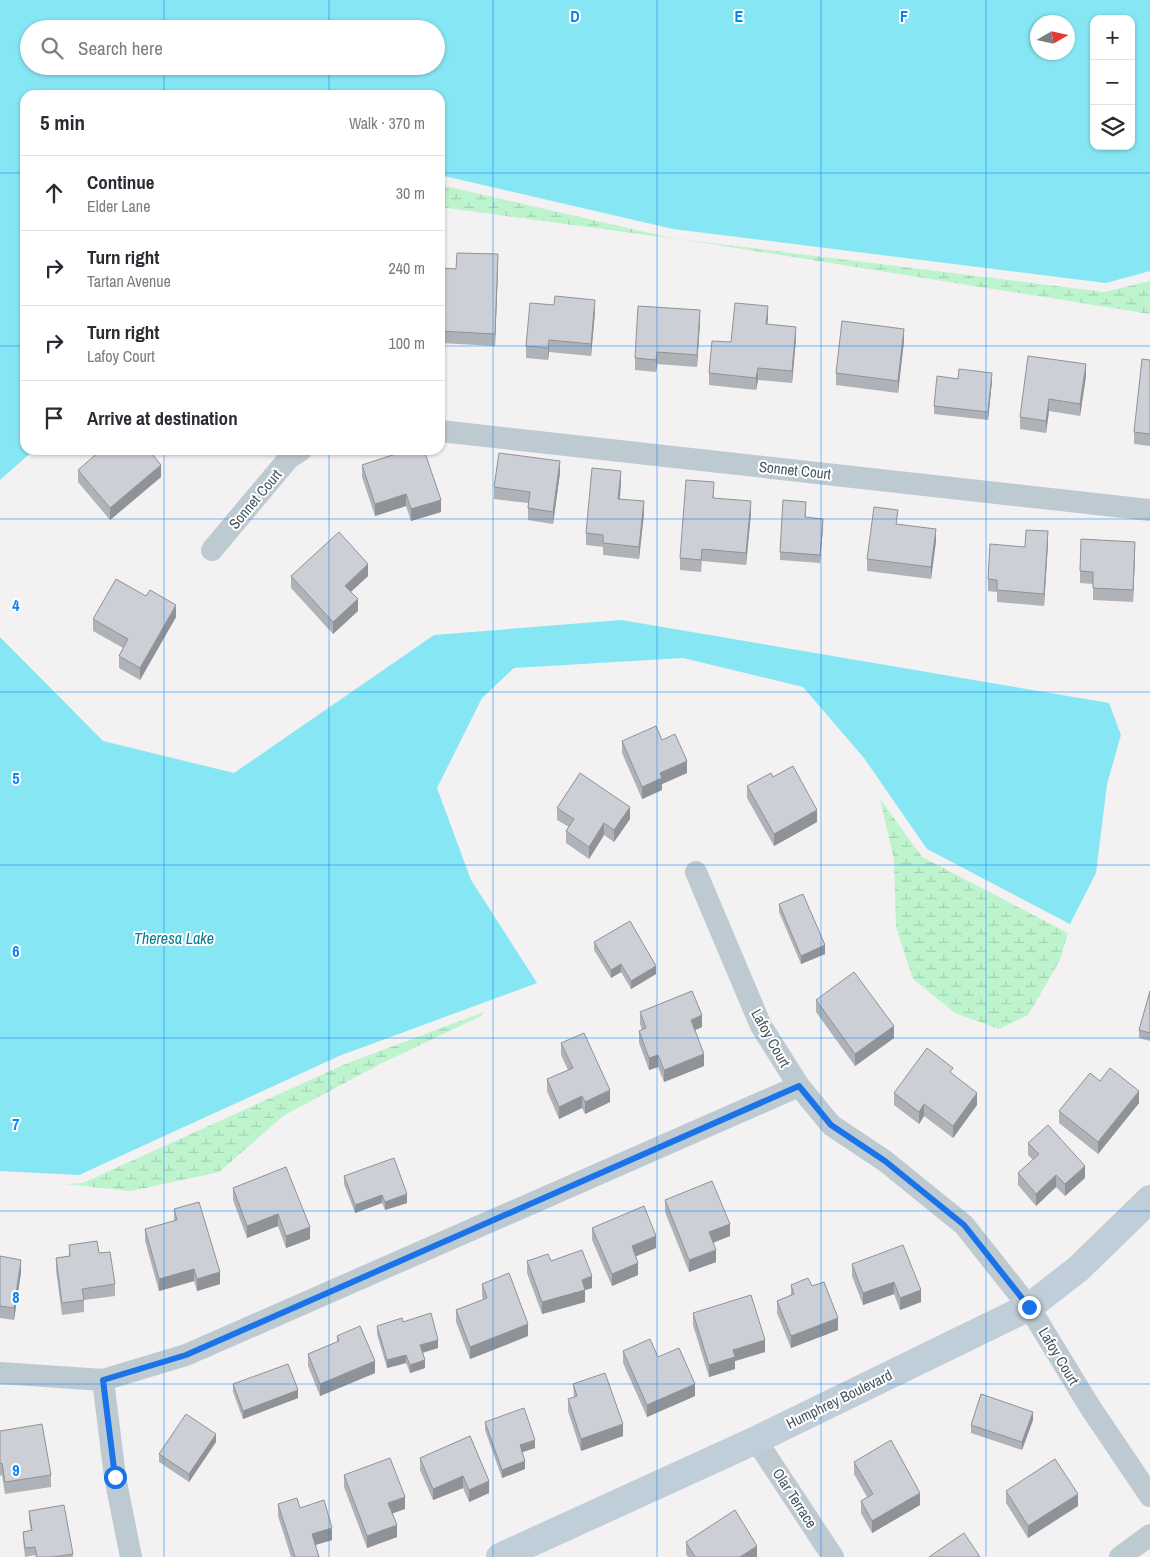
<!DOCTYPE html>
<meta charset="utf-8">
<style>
body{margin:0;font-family:"Archivo Narrow",sans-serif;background:#f7f7f7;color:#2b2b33}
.controls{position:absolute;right:15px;top:15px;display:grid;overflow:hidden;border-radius:10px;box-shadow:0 1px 4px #0004}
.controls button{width:45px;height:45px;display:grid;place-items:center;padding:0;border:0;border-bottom:1px solid #e1e1e2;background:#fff;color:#2b2b33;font:25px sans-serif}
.compass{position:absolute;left:1030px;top:15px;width:45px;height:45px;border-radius:50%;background:#fff;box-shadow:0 1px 4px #0004;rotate:81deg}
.stop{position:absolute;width:15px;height:15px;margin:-11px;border:4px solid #1a73e8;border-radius:50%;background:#fff}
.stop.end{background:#1a73e8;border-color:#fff;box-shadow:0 1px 5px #0008}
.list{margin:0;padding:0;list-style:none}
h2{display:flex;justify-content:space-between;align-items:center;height:65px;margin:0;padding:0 20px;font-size:21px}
h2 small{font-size:16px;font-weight:400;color:#7c7c81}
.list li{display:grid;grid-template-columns:32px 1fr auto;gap:15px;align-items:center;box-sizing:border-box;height:75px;padding:0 20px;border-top:1px solid #e1e1e2}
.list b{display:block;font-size:19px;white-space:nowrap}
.list p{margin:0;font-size:16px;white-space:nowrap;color:#7c7c81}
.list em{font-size:16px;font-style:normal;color:#7c7c81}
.icon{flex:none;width:28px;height:28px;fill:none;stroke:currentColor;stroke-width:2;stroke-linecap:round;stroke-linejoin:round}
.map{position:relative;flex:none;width:1150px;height:1557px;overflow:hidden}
.search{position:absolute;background:#fff;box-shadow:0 1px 4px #0004;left:20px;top:20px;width:425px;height:55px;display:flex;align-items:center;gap:12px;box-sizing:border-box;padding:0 18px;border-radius:28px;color:#7c7c81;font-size:19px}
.panel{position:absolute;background:#fff;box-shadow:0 1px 4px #0004;left:20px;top:90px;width:425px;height:365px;border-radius:15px}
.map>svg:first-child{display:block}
</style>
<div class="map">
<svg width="1150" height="1557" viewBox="0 0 1150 1557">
<defs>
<pattern id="wetland-marsh" width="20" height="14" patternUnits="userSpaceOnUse" patternTransform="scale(1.25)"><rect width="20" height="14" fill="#bdf3cd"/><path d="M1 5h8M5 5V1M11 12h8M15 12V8" fill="none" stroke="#a4d2b3"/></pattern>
</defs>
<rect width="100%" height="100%" fill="#f3f1f1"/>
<path fill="url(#wetland-marsh)" d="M 440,185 L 671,238 L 1104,292 L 1150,281 L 1150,314 L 699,242 L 440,207 Z
M 880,799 L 922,857 L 1068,933 L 1060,960 L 1028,1015 L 999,1029 L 955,1013 L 913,979 L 896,927 L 894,859 Z
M 484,1012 L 481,1016 L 380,1064 L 283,1116 L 219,1172 L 131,1191 L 66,1184 L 83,1183 L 343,1065 Z"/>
<path fill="#86e6f4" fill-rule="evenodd" d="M 0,0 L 1150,0 L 1150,271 L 1106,283 L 673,229 L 440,175 L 440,95 L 25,95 L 25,450 L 34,450 L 0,480 ZM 1094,19 L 1131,19 L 1131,146 L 1094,146 ZM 1038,22 L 1068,22 L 1068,52 L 1038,52 ZM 29,29 L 436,29 L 436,66 L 29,66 Z
M 621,620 L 1109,703 L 1121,735 L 1107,784 L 1096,873 L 1070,924 L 927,849 L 864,758 L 803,687 L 683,658 L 514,668 L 482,698 L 437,788 L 471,880 L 537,983 L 339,1056 L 79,1175 L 0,1171 L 0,637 L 103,741 L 234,773 L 434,635 Z"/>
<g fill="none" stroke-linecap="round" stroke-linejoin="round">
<path stroke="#becad1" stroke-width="22" d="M 440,431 L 1150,510
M 212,550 L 289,458 L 301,450
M 696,872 L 761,1026 L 799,1086 L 831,1125 L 885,1161 L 964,1225 L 1029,1307 L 1090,1407 L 1150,1496
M 0,1373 L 103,1380 L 186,1355 L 799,1086
M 103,1380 L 115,1477 L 131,1557
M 756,1440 L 833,1557
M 1120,1557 L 1150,1535"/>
<path stroke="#c0ced9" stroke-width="28" d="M 500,1557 L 756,1440 L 1029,1307 L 1078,1269 L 1150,1199"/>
</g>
<path fill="#afb3b8" d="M 498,266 L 495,346 L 440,343 L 440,268 L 456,269 Z
M 595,312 L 591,356 L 549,352 L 548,360 L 526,358 L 526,346 Z
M 768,318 L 767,324 L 796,339 L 792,383 L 758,380 L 756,390 L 709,385 L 709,373 L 731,342 Z
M 700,322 L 697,367 L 657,364 L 656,372 L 635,370 L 635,358 Z
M 904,341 L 898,393 L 836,385 L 836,373 Z
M 1150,360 L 1150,446 L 1134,444 L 1134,432 Z
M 1086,376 L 1080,416 L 1049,411 L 1046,433 L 1020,429 L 1020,417 Z
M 958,379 L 992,381 L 988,420 L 934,414 L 934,406 Z
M 362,465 L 441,512 L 411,521 L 406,506 L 375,516 L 362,477 Z
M 78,470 L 161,477 L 110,520 L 78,482 Z
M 560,473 L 553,524 L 528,520 L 528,503 L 494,499 L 494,487 Z
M 621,483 L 620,499 L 644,513 L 639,559 L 603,555 L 603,547 L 586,545 L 586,533 Z
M 714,494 L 714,498 L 751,513 L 746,565 L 702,561 L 701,572 L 680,570 L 680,558 Z
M 806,510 L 806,517 L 823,527 L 820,563 L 780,560 L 780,552 Z
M 898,524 L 936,541 L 931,579 L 867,571 L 867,559 Z
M 1048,543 L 1044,606 L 997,602 L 997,592 L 988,591 L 988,579 L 1025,547 Z
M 1135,554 L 1133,602 L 1093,600 L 1093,584 L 1080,583 L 1080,571 Z
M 291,576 L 368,576 L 351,592 L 358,611 L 333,634 L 291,588 Z
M 176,617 L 140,680 L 119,668 L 119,656 L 123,648 L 93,631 L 93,619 Z
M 662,740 L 687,773 L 662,784 L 662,790 L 642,799 L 622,753 L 622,741 Z
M 773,777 L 817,822 L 774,846 L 747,798 L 747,786 Z
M 557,808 L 630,819 L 614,842 L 604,835 L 589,859 L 566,843 L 566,831 L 569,827 L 557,820 Z
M 779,904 L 825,954 L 801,964 L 779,912 Z
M 594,942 L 656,974 L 631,989 L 621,972 L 611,978 L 594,950 Z
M 1150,991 L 1150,1041 L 1139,1038 L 1139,1030 Z
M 816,1000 L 894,1038 L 855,1066 L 816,1012 Z
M 640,1012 L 702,1027 L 695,1030 L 704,1066 L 664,1082 L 658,1067 L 649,1070 L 639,1043 L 639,1031 L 642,1030 L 640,1024 Z
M 561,1043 L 610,1102 L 585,1114 L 582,1108 L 559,1119 L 547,1091 L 547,1079 L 568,1070 L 561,1055 Z
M 953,1074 L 977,1105 L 953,1138 L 924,1116 L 919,1124 L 894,1105 L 894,1093 Z
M 1100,1081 L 1139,1103 L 1098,1154 L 1059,1123 L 1059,1111 Z
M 1028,1143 L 1085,1178 L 1065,1196 L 1056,1187 L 1036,1206 L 1018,1185 L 1018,1173 L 1033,1160 L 1028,1155 Z
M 286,1167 L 310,1239 L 286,1248 L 278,1226 L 247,1238 L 233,1200 L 233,1188 Z
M 344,1176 L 407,1203 L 385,1210 L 382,1203 L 355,1213 L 344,1184 Z
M 665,1200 L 730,1236 L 713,1243 L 716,1262 L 689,1272 L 665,1212 Z
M 174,1209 L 220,1284 L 197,1291 L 194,1281 L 159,1291 L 145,1241 L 145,1229 L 174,1221 Z
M 592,1228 L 656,1248 L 636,1256 L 638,1275 L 612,1286 L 592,1240 Z
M 69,1245 L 99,1253 L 115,1284 L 115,1296 L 84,1300 L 84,1312 L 62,1315 L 56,1270 L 56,1258 L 69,1256 Z
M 0,1256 L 21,1272 L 14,1320 L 0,1318 Z
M 527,1261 L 551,1261 L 592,1288 L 585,1290 L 585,1302 L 542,1314 L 527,1273 Z
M 852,1264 L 921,1290 L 921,1302 L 900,1310 L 894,1294 L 863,1305 L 852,1276 Z
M 482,1284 L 528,1336 L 470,1359 L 456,1322 L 456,1310 L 483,1300 L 482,1296 Z
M 791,1285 L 812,1286 L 838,1330 L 791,1348 L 777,1313 L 777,1301 L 791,1295 Z
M 693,1313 L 765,1352 L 735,1361 L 735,1369 L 709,1377 L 693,1325 Z
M 403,1322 L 438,1348 L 423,1353 L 425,1368 L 410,1373 L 406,1363 L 387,1368 L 377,1334 L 377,1326 Z
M 337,1336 L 375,1373 L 320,1396 L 308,1366 L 308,1354 L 337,1342 Z
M 623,1351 L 695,1396 L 647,1417 L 623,1363 Z
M 233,1384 L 298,1398 L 243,1419 L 233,1392 Z
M 573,1384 L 623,1436 L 581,1451 L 568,1411 L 568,1399 L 574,1397 Z
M 1033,1420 L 1022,1450 L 971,1433 L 971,1425 Z
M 485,1422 L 535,1448 L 522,1452 L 525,1469 L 502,1478 L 485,1430 Z
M 0,1431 L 51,1475 L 51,1487 L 5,1494 L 2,1475 L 0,1476 Z
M 470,1436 L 489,1493 L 469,1502 L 463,1488 L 433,1500 L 420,1470 L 420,1458 Z
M 216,1442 L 189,1482 L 159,1462 L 159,1454 Z
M 854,1462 L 920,1505 L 872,1533 L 861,1513 L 861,1501 L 867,1497 L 854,1474 Z
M 344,1475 L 405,1509 L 392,1513 L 397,1537 L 367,1548 L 344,1487 Z
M 1006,1491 L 1078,1506 L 1028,1538 L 1006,1503 Z
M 278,1504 L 300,1508 L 332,1540 L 315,1545 L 319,1557 L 291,1557 L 278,1516 Z
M 29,1511 L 73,1554 L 73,1557 L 36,1557 L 35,1555 L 25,1557 L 23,1540 L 23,1532 L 31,1531 L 29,1519 Z
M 686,1542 L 757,1557 L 688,1557 L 686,1554 Z"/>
<path fill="#8f9296" d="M 498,254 L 498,266 L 495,346 L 495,334 Z
M 595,300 L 595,312 L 591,356 L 591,344 Z
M 768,306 L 768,318 L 766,336 L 766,324 Z
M 700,310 L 700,322 L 697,367 L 697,355 Z
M 796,327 L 796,339 L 792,383 L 792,371 Z
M 904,329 L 904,341 L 898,393 L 898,381 Z
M 549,340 L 549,352 L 548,360 L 548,348 Z
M 657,352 L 657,364 L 656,372 L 656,360 Z
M 1086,364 L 1086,376 L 1080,416 L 1080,404 Z
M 758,368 L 758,380 L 756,390 L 756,378 Z
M 992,373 L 992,381 L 988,420 L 988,412 Z
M 1049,399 L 1049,411 L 1046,433 L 1046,421 Z
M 560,461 L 560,473 L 553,524 L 553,512 Z
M 161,465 L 161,477 L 110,520 L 110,508 Z
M 621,471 L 621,483 L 618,511 L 618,499 Z
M 406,494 L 406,506 L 375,516 L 375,504 Z
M 441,500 L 441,512 L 411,521 L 411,509 Z
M 644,501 L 644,513 L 639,559 L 639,547 Z
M 751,501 L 751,513 L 746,565 L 746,553 Z
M 823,519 L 823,527 L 820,563 L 820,555 Z
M 936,529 L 936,541 L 931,579 L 931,567 Z
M 1048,531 L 1048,543 L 1044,606 L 1044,594 Z
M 1135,542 L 1135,554 L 1133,602 L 1133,590 Z
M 368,564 L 368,576 L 345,597 L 345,586 Z
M 358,599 L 358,611 L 333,634 L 333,622 Z
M 176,605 L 176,617 L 140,680 L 140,668 Z
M 687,761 L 687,773 L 662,784 L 662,790 L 642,799 L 642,787 L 660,773 Z
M 630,807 L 630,819 L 614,842 L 614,830 Z
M 817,810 L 817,822 L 774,846 L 774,834 Z
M 604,823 L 604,835 L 589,859 L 589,847 Z
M 825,945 L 825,954 L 801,964 L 801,956 Z
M 621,964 L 621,972 L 611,978 L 611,970 Z
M 656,966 L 656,974 L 631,989 L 631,981 Z
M 702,1015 L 702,1027 L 691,1032 L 691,1020 Z
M 894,1026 L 894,1038 L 855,1066 L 855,1054 Z
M 704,1054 L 704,1066 L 664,1082 L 664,1070 Z
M 658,1055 L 658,1067 L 649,1070 L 649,1058 Z
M 610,1090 L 610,1102 L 585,1114 L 585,1102 Z
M 1139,1091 L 1139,1103 L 1098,1154 L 1098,1142 Z
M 977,1093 L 977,1105 L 953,1138 L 953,1126 Z
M 582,1096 L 582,1108 L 559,1119 L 559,1107 Z
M 924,1104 L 924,1116 L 919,1124 L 919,1112 Z
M 1085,1166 L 1085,1178 L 1065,1196 L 1065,1184 Z
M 1056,1175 L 1056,1187 L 1036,1206 L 1036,1194 Z
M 407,1194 L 407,1203 L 385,1210 L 385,1202 Z
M 382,1195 L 382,1203 L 355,1213 L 355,1205 Z
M 278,1214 L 278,1226 L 247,1238 L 247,1226 Z
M 730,1224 L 730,1236 L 709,1244 L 709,1232 Z
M 310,1227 L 310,1239 L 286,1248 L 286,1236 Z
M 656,1236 L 656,1248 L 632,1258 L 632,1246 Z
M 716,1250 L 716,1262 L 689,1272 L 689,1260 Z
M 21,1260 L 21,1272 L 14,1320 L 14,1308 Z
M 638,1263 L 638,1275 L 612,1286 L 612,1274 Z
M 194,1269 L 194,1281 L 159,1291 L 159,1279 Z
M 220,1272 L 220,1284 L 197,1291 L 197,1279 Z
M 592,1276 L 592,1288 L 585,1290 L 585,1302 L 542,1314 L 542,1302 L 582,1280 Z
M 894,1282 L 894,1294 L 863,1305 L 863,1293 Z
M 921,1290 L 921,1302 L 900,1310 L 900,1298 Z
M 838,1318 L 838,1330 L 791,1348 L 791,1336 Z
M 528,1324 L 528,1336 L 470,1359 L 470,1347 Z
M 438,1340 L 438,1348 L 420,1353 L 420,1345 Z
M 765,1340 L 765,1352 L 735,1361 L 735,1369 L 709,1377 L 709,1365 L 733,1350 Z
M 406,1355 L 406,1363 L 387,1368 L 387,1360 Z
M 425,1360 L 425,1368 L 410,1373 L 410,1365 Z
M 375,1361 L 375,1373 L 320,1396 L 320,1384 Z
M 695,1384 L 695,1396 L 647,1417 L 647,1405 Z
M 298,1390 L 298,1398 L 243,1419 L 243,1411 Z
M 1033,1412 L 1033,1420 L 1022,1450 L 1022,1442 Z
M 623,1424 L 623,1436 L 581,1451 L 581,1439 Z
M 216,1434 L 216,1442 L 189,1482 L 189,1474 Z
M 535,1440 L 535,1448 L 520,1453 L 520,1445 Z
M 525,1461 L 525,1469 L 502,1478 L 502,1470 Z
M 463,1476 L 463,1488 L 433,1500 L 433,1489 Z
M 489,1481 L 489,1493 L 469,1502 L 469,1490 Z
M 920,1493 L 920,1505 L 872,1533 L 872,1521 Z
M 1078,1494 L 1078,1506 L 1028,1538 L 1028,1526 Z
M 405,1497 L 405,1509 L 388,1515 L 388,1503 Z
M 397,1525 L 397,1537 L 367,1548 L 367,1536 Z
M 332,1528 L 332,1540 L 312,1546 L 312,1534 Z
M 757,1546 L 757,1557 L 740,1557 Z"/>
<path fill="#ccd0d6" stroke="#8f9296" d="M 457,253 L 498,254 L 495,334 L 440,331 L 440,268 L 456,269 Z
M 555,296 L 595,300 L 591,344 L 549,340 L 548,348 L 526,346 L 530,303 L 554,305 Z
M 735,303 L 768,306 L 766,324 L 796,327 L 792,371 L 758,368 L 756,378 L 709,373 L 712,341 L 731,342 Z
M 638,306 L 700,310 L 697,355 L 657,352 L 656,360 L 635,358 Z
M 842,321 L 904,329 L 898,381 L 836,373 Z
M 1028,356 L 1086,364 L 1080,404 L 1049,399 L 1046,421 L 1020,417 Z
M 1142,359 L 1150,360 L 1150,434 L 1134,432 Z
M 959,369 L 992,373 L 988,412 L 934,406 L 937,376 L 958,379 Z
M 101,450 L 149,450 L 161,465 L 110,508 L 78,470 Z
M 408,450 L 424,450 L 441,500 L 411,509 L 406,494 L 375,504 L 362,465 Z
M 499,453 L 560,461 L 553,512 L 528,508 L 530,492 L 494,487 Z
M 592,468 L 621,471 L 618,499 L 644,501 L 639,547 L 603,543 L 603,535 L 586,533 Z
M 686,480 L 714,482 L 713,498 L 751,501 L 746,553 L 702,549 L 701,560 L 680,558 Z
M 783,500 L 806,502 L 805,517 L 823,519 L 820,555 L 780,552 Z
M 874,507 L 898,510 L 896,524 L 936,529 L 931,567 L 867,559 Z
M 1026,530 L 1048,531 L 1044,594 L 997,590 L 997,580 L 988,579 L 990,544 L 1025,547 Z
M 339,532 L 368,564 L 345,586 L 358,599 L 333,622 L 291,576 Z
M 1081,539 L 1135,542 L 1133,590 L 1093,588 L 1093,572 L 1080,571 Z
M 116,579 L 146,596 L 150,590 L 176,605 L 140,668 L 119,656 L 128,639 L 93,619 Z
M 656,726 L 662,740 L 675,734 L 687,761 L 660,773 L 662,778 L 642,787 L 622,741 Z
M 793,766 L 817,810 L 774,834 L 747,786 L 771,773 L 773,777 Z
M 580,773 L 630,807 L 614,830 L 604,823 L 589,847 L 566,831 L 574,819 L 557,808 Z
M 803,894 L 825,945 L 801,956 L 779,904 Z
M 630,921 L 656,966 L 631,981 L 621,964 L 611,970 L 594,942 Z
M 854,972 L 894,1026 L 855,1054 L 816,1000 Z
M 692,991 L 702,1015 L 691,1020 L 704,1054 L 664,1070 L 658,1055 L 649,1058 L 639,1031 L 646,1028 L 640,1012 Z
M 1150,991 L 1150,1033 L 1139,1030 Z
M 584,1033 L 610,1090 L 585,1102 L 582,1096 L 559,1107 L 547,1079 L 573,1068 L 561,1043 Z
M 927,1048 L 953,1068 L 950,1072 L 977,1093 L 953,1126 L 924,1104 L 919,1112 L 894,1093 Z
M 1110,1068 L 1139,1091 L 1098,1142 L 1059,1111 L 1090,1073 L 1100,1081 Z
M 1048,1125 L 1085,1166 L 1065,1184 L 1056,1175 L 1036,1194 L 1018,1173 L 1039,1154 L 1028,1143 Z
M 394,1158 L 407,1194 L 385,1202 L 382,1195 L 355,1205 L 344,1176 Z
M 286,1167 L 310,1227 L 286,1236 L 278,1214 L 247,1226 L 233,1188 Z
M 712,1181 L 730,1224 L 709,1232 L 716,1250 L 689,1260 L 665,1200 Z
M 199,1202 L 220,1272 L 197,1279 L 194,1269 L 159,1279 L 145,1229 L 177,1220 L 174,1209 Z
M 644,1206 L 656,1236 L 632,1246 L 638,1263 L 612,1274 L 592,1228 Z
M 97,1241 L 99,1253 L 110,1252 L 115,1284 L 82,1289 L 84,1300 L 62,1303 L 56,1258 L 70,1256 L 69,1245 Z
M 903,1245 L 921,1290 L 900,1298 L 894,1282 L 863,1293 L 852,1264 Z
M 582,1250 L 592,1276 L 582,1280 L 585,1290 L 542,1302 L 527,1261 L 548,1254 L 551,1261 Z
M 0,1256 L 21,1260 L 14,1308 L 0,1306 Z
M 509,1273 L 528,1324 L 470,1347 L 456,1310 L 487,1298 L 482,1284 Z
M 808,1278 L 812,1286 L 824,1282 L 838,1318 L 791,1336 L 777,1301 L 794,1294 L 791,1285 Z
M 751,1295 L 765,1340 L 733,1350 L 735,1357 L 709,1365 L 693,1313 Z
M 431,1313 L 438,1340 L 420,1345 L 425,1360 L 410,1365 L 406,1355 L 387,1360 L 377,1326 L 402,1318 L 403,1322 Z
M 360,1326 L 375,1361 L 320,1384 L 308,1354 L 339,1341 L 337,1336 Z
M 650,1339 L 658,1357 L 679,1348 L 695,1384 L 647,1405 L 623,1351 Z
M 288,1364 L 298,1390 L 243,1411 L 233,1384 Z
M 605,1373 L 623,1424 L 581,1439 L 568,1399 L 577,1396 L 573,1384 Z
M 981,1394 L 1033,1412 L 1022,1442 L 971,1425 Z
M 524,1408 L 535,1440 L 520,1445 L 525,1461 L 502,1470 L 485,1422 Z
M 186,1414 L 216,1434 L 189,1474 L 159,1454 Z
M 42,1424 L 51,1475 L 5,1482 L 2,1463 L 0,1464 L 0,1431 Z
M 470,1436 L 489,1481 L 469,1490 L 463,1476 L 433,1489 L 420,1458 Z
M 891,1440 L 920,1493 L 872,1521 L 861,1501 L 873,1494 L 854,1462 Z
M 390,1458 L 405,1497 L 388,1503 L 397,1525 L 367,1536 L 344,1475 Z
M 1055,1459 L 1078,1494 L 1028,1526 L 1006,1491 Z
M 297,1498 L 300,1508 L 324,1500 L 332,1528 L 312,1534 L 319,1557 L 295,1557 L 278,1504 Z
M 64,1505 L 73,1554 L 53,1557 L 37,1557 L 35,1547 L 25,1548 L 23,1532 L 32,1530 L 29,1511 Z
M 735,1510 L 757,1546 L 740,1557 L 695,1557 L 686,1542 Z
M 964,1533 L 980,1557 L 929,1557 Z"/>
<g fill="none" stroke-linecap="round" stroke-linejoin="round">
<path stroke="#1a73e8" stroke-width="6" d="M 115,1477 L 103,1380 L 186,1355 L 799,1086 L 831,1125 L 885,1161 L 964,1225 L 1029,1307"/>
</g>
<path fill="none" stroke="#0983f5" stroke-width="1" stroke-opacity="0.55" d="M 164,0 L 164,29M 329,0 L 329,29M 493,0 L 493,1557M 657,0 L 657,1557M 821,0 L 821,1557M 986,0 L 986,1557M 164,66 L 164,95M 329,66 L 329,95M 0,173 L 25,173M 440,173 L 1150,173M 0,346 L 25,346M 440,346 L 1150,346M 164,450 L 164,1557M 329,450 L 329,1557M 0,519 L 1150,519M 0,692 L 1150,692M 0,865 L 1150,865M 0,1038 L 1150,1038M 0,1211 L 1150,1211M 0,1384 L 1150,1384"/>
<g text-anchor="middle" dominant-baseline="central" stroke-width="4" stroke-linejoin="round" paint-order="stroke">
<g font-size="15" fill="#475660" stroke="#fff">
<text transform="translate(795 470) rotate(6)">Sonnet Court</text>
<text transform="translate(255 499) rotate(-50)">Sonnet Court</text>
<text transform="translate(771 1038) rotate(61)">Lafoy Court</text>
<text transform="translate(1059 1356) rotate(59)">Lafoy Court</text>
<text transform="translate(839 1399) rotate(-26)">Humphrey Boulevard</text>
<text transform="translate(795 1498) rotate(57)">Olar Terrace</text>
</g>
<g font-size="16" font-style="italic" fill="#047e90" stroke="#fff">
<text x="174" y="938">Theresa Lake</text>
</g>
</g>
<g font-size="16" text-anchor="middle" font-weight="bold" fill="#0983f5" stroke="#fff" stroke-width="4" stroke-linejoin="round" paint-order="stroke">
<text x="575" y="22">D</text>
<text x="739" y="22">E</text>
<text x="904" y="22">F</text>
<text x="16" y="611">4</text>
<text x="16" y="784">5</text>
<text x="16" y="957">6</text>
<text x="16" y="1130">7</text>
<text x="16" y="1303">8</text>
<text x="16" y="1476">9</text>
</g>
</svg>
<div class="controls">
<button>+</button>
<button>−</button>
<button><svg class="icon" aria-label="layers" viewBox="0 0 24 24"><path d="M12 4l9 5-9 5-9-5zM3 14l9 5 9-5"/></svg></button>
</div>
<svg class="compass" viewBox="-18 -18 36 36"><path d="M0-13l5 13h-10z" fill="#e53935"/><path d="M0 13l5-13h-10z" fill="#7c7c81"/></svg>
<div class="stop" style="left:115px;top:1477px"></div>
<div class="stop end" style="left:1029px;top:1307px"></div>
<div class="search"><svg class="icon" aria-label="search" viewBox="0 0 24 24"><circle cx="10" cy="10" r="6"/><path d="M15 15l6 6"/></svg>Search here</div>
<section class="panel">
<h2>5 min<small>Walk · 370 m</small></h2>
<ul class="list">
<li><svg class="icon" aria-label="ahead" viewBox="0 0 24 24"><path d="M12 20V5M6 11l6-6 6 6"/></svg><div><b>Continue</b><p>Elder Lane</p></div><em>30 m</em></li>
<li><svg class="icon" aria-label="right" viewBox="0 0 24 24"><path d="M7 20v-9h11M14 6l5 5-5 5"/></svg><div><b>Turn right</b><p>Tartan Avenue</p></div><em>240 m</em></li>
<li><svg class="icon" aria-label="right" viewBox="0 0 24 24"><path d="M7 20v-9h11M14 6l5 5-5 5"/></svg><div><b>Turn right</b><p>Lafoy Court</p></div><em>100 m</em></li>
<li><svg class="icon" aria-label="arrive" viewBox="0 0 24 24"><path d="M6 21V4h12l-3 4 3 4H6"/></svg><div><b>Arrive at destination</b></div></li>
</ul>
</section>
</div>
